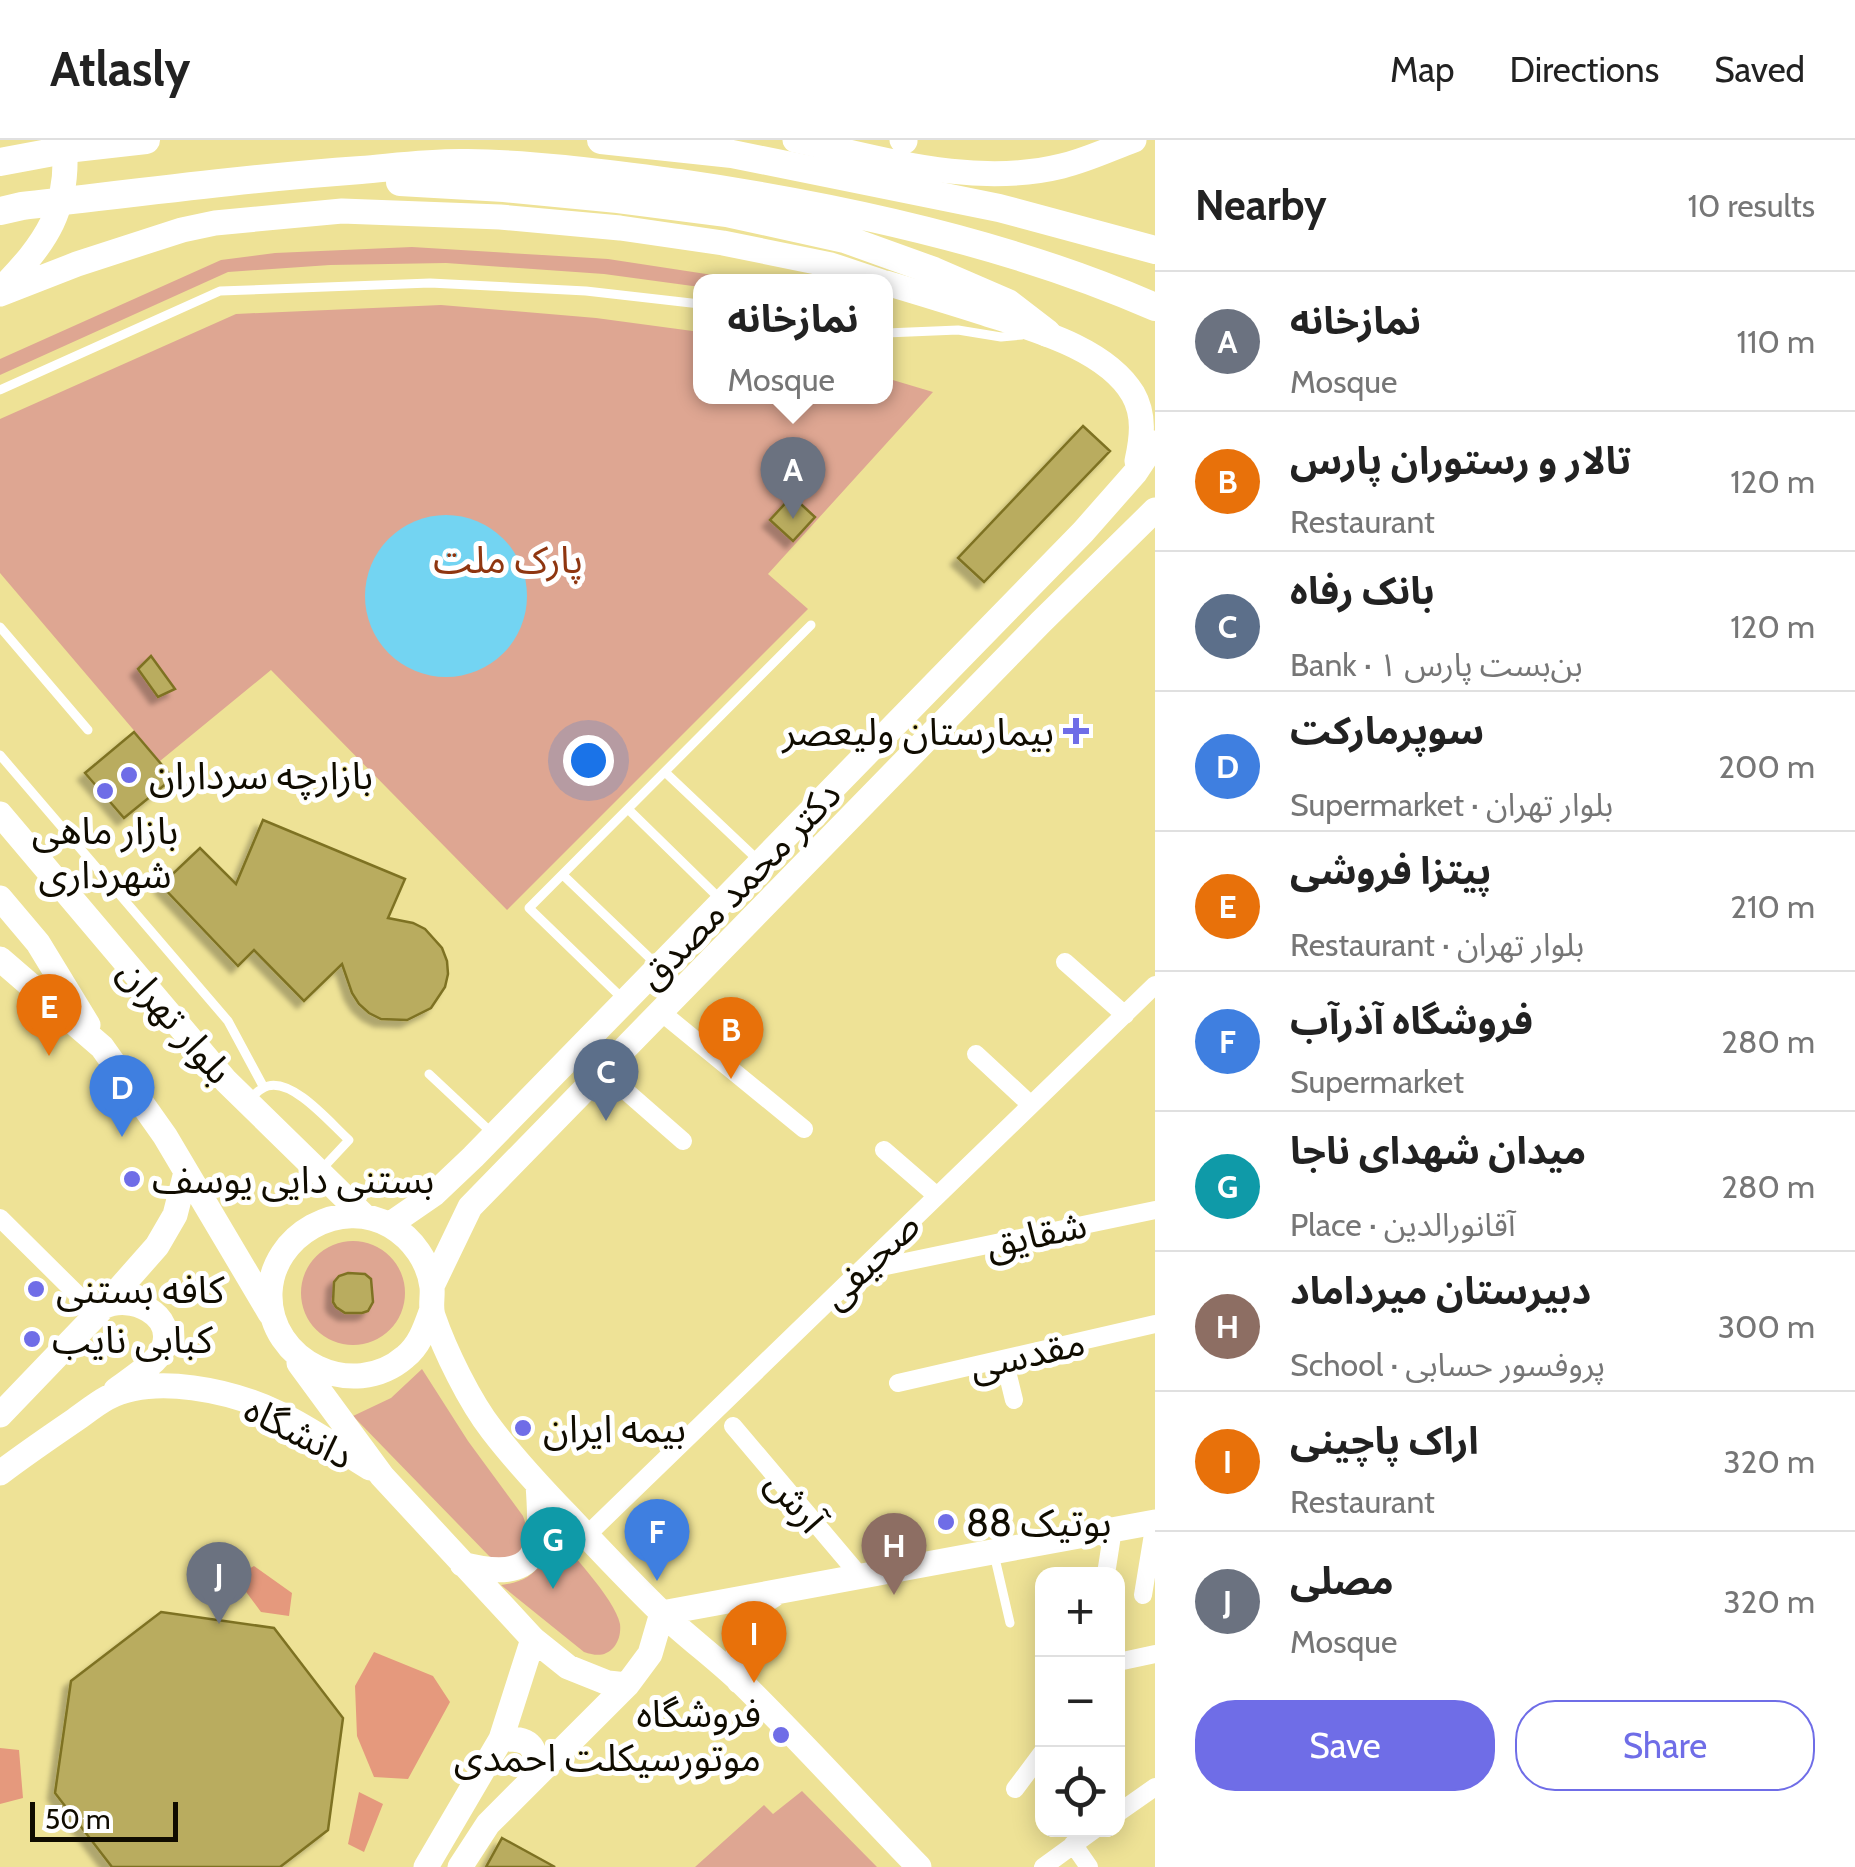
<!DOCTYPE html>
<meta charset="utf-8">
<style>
body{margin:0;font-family:Cabin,"Noto Sans Arabic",sans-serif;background:#f2f2f2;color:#222}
.controls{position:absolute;right:30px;bottom:30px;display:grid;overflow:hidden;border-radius:20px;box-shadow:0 5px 25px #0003}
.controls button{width:90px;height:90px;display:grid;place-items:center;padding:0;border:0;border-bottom:2px solid #e0e0e0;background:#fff;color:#222;font:50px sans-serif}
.scale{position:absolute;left:30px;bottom:25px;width:148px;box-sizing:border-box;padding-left:10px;border:5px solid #100c00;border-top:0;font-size:28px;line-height:35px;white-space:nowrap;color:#100c00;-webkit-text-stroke:8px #fff;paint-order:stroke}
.you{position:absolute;left:588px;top:620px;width:35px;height:35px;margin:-25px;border:8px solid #fff;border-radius:50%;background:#1a73e8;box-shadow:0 0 0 15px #1a73e833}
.badge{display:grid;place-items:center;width:65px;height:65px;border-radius:50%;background:#6f6de7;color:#fff;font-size:32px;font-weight:700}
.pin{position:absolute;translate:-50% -82px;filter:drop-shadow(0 2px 5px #0008)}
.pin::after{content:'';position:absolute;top:52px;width:35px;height:30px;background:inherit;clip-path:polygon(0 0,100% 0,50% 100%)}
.popup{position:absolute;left:693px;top:134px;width:200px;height:130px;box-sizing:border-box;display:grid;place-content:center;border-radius:20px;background:#fff;filter:drop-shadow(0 2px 8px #0005);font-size:32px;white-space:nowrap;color:#767676}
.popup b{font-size:38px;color:#222}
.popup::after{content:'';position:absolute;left:50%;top:100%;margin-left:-20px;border:20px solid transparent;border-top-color:#fff}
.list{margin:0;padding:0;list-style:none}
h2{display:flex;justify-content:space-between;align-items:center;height:130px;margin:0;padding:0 40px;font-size:42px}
h2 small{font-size:32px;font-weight:400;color:#767676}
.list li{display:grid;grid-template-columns:65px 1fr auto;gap:30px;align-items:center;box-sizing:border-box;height:140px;padding:0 40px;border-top:2px solid #e0e0e0}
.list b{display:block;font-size:38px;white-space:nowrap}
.list p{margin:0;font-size:32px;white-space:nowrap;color:#767676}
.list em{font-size:32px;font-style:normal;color:#767676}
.actions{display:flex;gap:20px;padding:30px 40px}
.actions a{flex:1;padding:22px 0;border:2px solid #6f6de7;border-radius:40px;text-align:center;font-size:35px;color:#6f6de7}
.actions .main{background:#6f6de7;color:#fff}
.icon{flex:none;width:55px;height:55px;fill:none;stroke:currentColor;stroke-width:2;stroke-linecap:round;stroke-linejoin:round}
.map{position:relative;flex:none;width:1155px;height:1727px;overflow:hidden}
header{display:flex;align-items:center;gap:60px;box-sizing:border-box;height:140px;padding:0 50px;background:#fff;border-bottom:2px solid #e0e0e0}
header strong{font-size:48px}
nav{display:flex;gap:55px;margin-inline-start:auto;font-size:35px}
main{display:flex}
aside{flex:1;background:#fff}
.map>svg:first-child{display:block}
</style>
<header>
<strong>Atlasly</strong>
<nav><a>Map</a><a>Directions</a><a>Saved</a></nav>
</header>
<main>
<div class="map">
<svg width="1155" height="1727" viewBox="0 0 1155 1727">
<defs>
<filter id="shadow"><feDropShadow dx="-7" dy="7" stdDeviation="2.5" flood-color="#0004"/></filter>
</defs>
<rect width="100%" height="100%" fill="#eee296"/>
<path fill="#dea692" d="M 412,107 L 608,119 L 752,141 L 700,142 L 700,147 L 604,134 L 446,123 L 330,125 L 228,132 L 0,235 L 0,219 L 221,120 L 275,113 Z
M 441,165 L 596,178 L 700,192 L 700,256 L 886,256 L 886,238 L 933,252 L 768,434 L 808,469 L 507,770 L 271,530 L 160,621 L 0,433 L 0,279 L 236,174 Z
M301 1153a52 52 0 1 1 104 0a52 52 0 1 1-104 0Z
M 422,1229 L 468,1301 L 523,1376 C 531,1398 527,1403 512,1420 L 491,1418 L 353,1276 L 391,1258 Z
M 548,1386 C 566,1408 615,1458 620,1484 C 621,1492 619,1501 614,1507 C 605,1517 596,1516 584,1512 L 501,1445 C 538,1441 548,1420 548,1386 Z
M 802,1651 L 877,1727 L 695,1727 L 764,1665 L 773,1674 Z"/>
<path fill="#e5997d" d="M 254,1426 L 292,1453 L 289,1476 L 261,1472 L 235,1437 Z
M 374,1512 L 433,1536 L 450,1562 L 408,1639 L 374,1637 L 357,1596 L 355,1546 Z
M 0,1608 L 19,1610 L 23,1658 L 0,1664 Z
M 359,1652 L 383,1664 L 364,1712 L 348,1704 Z"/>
<path fill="#73d4f2" d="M365 456a81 81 0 1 1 162 0a81 81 0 1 1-162 0Z"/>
<path fill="#b9ac5e" stroke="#7e7224" stroke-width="2.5" filter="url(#shadow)" d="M 1083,286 L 1110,311 L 984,442 L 958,418 Z
M 792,356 L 815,377 L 793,401 L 770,380 Z
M 151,516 L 175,549 L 158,557 L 138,529 Z
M 134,592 L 173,638 L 124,678 L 85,633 Z
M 263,680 L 405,739 L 388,778 L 413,783 L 425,789 L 442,808 L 447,821 L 448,834 L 445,847 L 431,868 L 407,880 L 381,879 L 369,873 L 359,864 L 352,853 L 342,824 L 304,861 L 254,810 L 238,826 L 161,745 L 200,708 L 236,744 Z
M 348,1133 L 365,1134 L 371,1139 L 373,1162 L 368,1171 L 362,1173 L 345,1173 L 336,1167 L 333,1162 L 334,1142 L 339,1136 Z
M 161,1472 L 274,1488 L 343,1578 L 328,1690 L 280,1727 L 112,1727 L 55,1653 L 71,1541 Z
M 502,1698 L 555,1727 L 486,1727 Z"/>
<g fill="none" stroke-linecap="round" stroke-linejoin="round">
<path stroke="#fff" stroke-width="9" d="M 886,193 L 958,190 L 1001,197 L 1022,195
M 0,250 L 220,151 L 430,143 L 586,151 L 700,164
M 0,487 L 88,590
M 0,615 L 228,881 L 263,946
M 665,632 L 759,721
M 628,669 L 719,758
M 563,735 L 657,825
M 624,860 L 529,768 L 811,485
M 429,934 L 492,993
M 248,961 C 254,955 260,948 268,946 C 294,939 331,984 349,1000 L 320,1031
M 994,1414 L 1010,1483"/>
<path stroke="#fff" stroke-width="18" d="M 1065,822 L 1125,875
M 661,872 L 804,989
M 976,914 L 1031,965
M 603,931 L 683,1001
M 884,1010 L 937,1056
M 0,1078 L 97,1174
M 862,1131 L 1155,1070
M 1004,1219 L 1014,1260
M 898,1243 L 1155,1184
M 733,1286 L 860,1436
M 586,1396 L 1155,845
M 1106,1434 L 1113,1389
M 1143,1455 L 1155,1382
M 1118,1522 L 1155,1514
M 1015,1649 L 1042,1613
M 1118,1673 L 1155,1647
M 1073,1704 L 1089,1727
M 1043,1727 L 1094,1690"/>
<path stroke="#fff" stroke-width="25" d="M 795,0 C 881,18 973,48 1062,26 C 1087,20 1110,9 1134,0
M 902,0 L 905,1
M 886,143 C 917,152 949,162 981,172 C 1029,188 1105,207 1133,254 C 1145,275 1142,298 1137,321
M 0,150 C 46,103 71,69 64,0
M 0,154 L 77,124 L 182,90 L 215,83 L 342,71 L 500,77 L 620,88 L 723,103 L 831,125 L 882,142
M 0,674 L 226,941 L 364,1076
M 0,758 L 38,803 L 88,885
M 0,819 L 102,907 L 165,996 L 270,1173
M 389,1085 L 434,1054 L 473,1017 L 1083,392 L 1135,333 L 1155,303
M 432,1146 L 470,1067 L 1041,482 L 1155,370
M 103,1167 C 130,1153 177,1174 163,1209 C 158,1222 128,1241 116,1250
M 431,1172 C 425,1189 419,1206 405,1217 C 353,1262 268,1222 270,1153 C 272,1095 341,1056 391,1086 C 413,1099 429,1122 432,1147 C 433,1157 430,1167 433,1176 C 445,1211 470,1262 492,1290 C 515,1320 541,1348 567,1375 C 598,1408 629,1441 662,1473 C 687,1497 716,1518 741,1542 C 802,1602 860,1666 919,1727
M 299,1223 L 382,1336 L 533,1499 L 568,1527 L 608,1543 L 627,1545
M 0,1275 L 97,1174 L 157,1106 L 175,1075 L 186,1032
M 0,1333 C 24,1315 50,1297 75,1280 C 85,1273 96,1264 107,1258 C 154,1233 232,1251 278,1273 C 310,1288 340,1310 370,1328
M 462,1424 C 540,1444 543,1410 538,1345
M 662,1473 L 1155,1382
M 739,1541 C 738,1517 735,1489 753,1469 C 758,1464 767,1459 773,1455
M 501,1599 C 530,1598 535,1604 538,1632
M 426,1727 L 501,1599 L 533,1499
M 460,1727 L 488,1684 L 627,1545 L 650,1514 L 662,1473"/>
<path stroke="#fff" stroke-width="28" d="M 601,0 L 732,14 L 999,68 L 1155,110
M 0,22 L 75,8 L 146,0
M 400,42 L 504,48 L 618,59 L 727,73 L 845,99 L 934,131 L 1008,163 L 1047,193
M 0,71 L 22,66 C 135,53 248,38 361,30 C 396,27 432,22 467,23 C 538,24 609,34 679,43 C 838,66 1007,102 1155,167"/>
</g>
<g fill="#6f6de7" stroke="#fff" stroke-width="4">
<path d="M1071 576h10v10h10v10h-10v10h-10v-10h-10v-10h10z"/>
<circle cx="129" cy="635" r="10"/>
<circle cx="105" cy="651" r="10"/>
<circle cx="132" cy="1039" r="10"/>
<circle cx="36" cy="1149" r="10"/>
<circle cx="32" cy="1199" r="10"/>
<circle cx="523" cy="1288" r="10"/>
<circle cx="946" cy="1382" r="10"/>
<circle cx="781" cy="1595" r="10"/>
</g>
<g text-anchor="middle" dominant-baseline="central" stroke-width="10" stroke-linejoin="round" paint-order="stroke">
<g font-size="38" fill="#8f3610" stroke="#fff">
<text x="508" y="419">پارک ملت</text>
</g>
<g font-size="38" fill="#100c00" stroke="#fff" text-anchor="start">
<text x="1054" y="591" text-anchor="end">بیمارستان ولیعصر</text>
<text x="149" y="635">بازارچه سرداران</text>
<text x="105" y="690" text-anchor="middle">بازار ماهی<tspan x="105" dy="44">شهرداری</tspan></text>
<text x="152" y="1039">بستنی دایی یوسف</text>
<text x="56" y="1149">کافه بستنی</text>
<text x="52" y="1199">کبابی نایب</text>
<text x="543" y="1288">بیمه ایران</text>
<text x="966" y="1382">بوتیک 88</text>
<text x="761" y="1573" text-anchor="end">فروشگاه<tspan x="761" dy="44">موتورسیکلت احمدی</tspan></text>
</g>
<g font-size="38" fill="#100c00" stroke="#fff">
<text transform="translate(739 745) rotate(-46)">دکتر محمد مصدق</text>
<text transform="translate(176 881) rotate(49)">بلوار تهران</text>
<text transform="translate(1036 1094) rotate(-12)">شقایق</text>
<text transform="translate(870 1120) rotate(-44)">صحیفی</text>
<text transform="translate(1027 1214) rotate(-13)">مقدسی</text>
<text transform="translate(299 1292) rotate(27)">دانشگاه</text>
<text transform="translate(796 1361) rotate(50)">آرش</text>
</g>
</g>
</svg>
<div class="controls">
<button>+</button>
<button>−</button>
<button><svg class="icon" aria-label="locate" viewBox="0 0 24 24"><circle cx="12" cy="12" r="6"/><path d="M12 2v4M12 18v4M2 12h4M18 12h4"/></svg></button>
</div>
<div class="scale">50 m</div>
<div class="you"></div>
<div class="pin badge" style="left:793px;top:379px;background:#6b7280">A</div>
<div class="popup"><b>نمازخانه</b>Mosque</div>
<div class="pin badge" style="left:731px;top:939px;background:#e8710a">B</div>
<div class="pin badge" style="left:606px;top:981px;background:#5c6f8a">C</div>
<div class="pin badge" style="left:122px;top:997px;background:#3f7fe0">D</div>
<div class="pin badge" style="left:49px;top:916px;background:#e8710a">E</div>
<div class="pin badge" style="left:657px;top:1441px;background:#3f7fe0">F</div>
<div class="pin badge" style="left:553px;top:1449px;background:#0f9aa8">G</div>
<div class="pin badge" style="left:894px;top:1455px;background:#8d6e63">H</div>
<div class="pin badge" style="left:754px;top:1543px;background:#e8710a">I</div>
<div class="pin badge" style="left:219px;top:1484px;background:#6b7280">J</div>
</div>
<aside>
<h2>Nearby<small>10 results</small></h2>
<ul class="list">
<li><span class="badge" style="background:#6b7280">A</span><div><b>نمازخانه</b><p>Mosque</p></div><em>110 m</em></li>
<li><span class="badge" style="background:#e8710a">B</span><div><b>تالار و رستوران پارس</b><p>Restaurant</p></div><em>120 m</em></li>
<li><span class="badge" style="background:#5c6f8a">C</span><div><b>بانک رفاه</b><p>Bank · بن‌بست پارس ۱</p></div><em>120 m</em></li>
<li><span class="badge" style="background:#3f7fe0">D</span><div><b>سوپرمارکت</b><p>Supermarket · بلوار تهران</p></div><em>200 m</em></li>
<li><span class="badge" style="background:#e8710a">E</span><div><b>پیتزا فروشی</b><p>Restaurant · بلوار تهران</p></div><em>210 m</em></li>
<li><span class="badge" style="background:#3f7fe0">F</span><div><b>فروشگاه آذرآب</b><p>Supermarket</p></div><em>280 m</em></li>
<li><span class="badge" style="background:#0f9aa8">G</span><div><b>میدان شهدای ناجا</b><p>Place · آقانورالدین</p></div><em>280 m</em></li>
<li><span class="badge" style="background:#8d6e63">H</span><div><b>دبیرستان میرداماد</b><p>School · پروفسور حسابی</p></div><em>300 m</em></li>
<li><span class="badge" style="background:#e8710a">I</span><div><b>اراک پاچینی</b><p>Restaurant</p></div><em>320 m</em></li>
<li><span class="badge" style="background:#6b7280">J</span><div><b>مصلی</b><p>Mosque</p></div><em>320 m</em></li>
</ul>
<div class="actions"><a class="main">Save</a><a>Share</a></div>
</aside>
</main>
